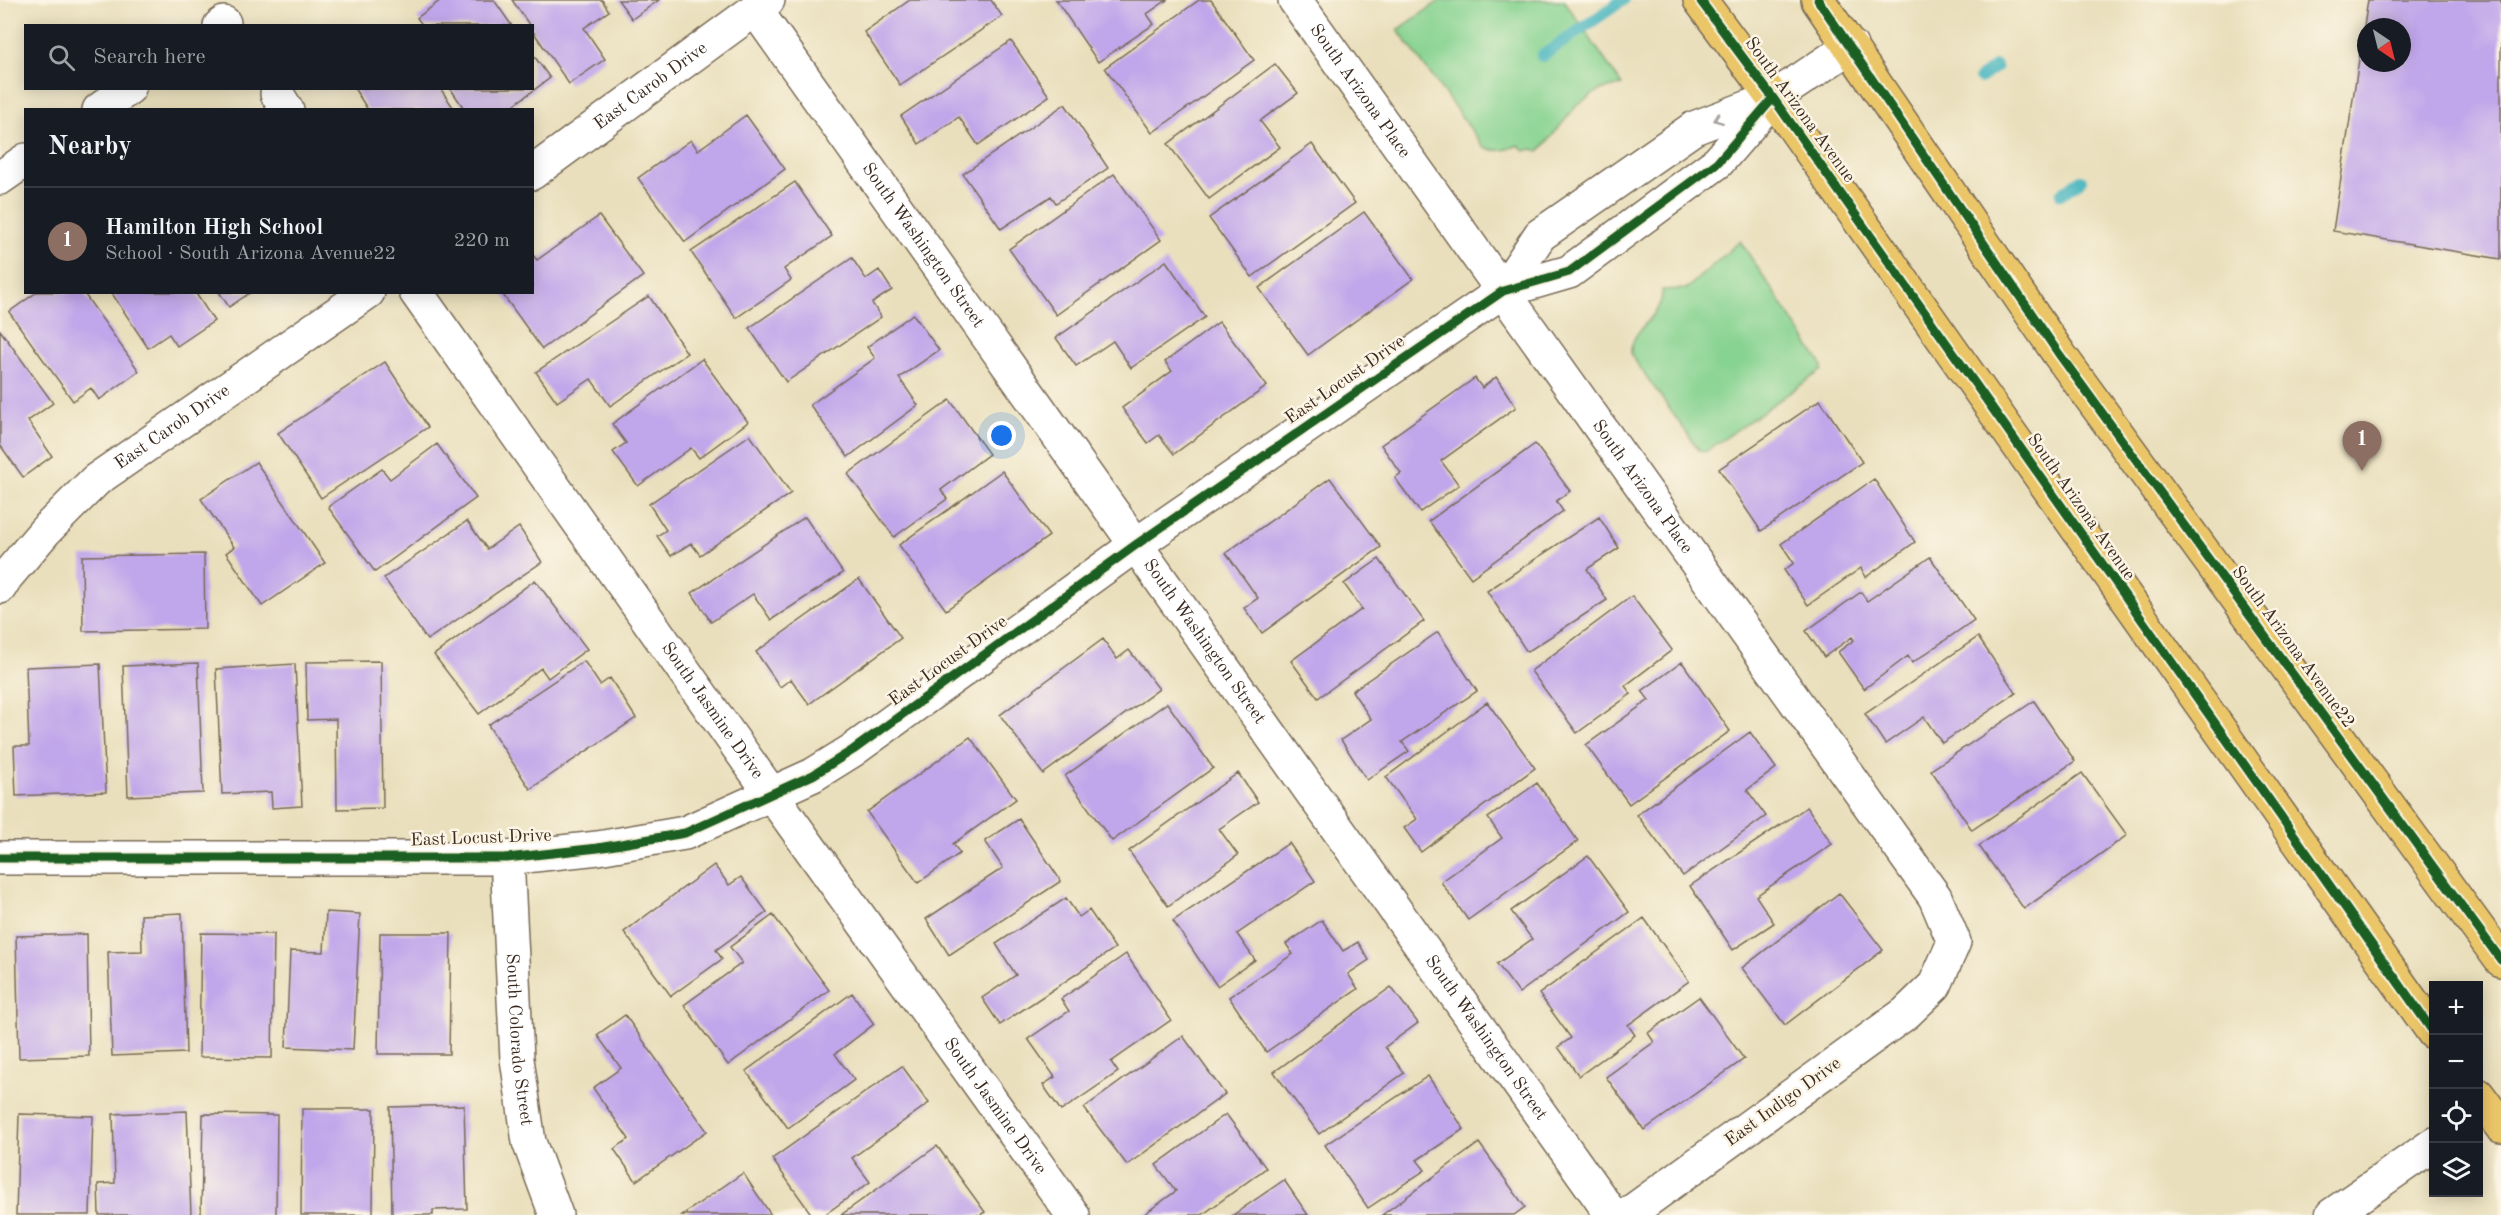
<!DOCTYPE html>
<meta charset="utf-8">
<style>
body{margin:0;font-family:"Old Standard TT",serif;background:#242831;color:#f1f3f6}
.controls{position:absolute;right:18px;bottom:18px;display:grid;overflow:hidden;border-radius:0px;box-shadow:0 3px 15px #0003}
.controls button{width:54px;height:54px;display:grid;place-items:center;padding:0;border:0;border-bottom:2px solid #363941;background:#171b24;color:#f1f3f6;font:30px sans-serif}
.compass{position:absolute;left:2357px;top:18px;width:54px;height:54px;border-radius:50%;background:#171b24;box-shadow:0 3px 15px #0003;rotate:145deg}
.you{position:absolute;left:1002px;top:436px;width:21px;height:21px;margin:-15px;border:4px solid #fff;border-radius:50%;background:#1a73e8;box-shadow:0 0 0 9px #1a73e833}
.badge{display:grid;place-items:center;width:39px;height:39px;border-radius:50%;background:#d93025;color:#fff;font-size:20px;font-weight:700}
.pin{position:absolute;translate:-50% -50px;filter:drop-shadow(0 2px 3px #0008)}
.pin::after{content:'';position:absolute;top:32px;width:21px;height:18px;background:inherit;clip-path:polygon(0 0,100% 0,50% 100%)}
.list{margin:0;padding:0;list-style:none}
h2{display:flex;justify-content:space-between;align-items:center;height:78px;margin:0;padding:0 24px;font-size:26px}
h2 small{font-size:20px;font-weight:400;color:#9ea1a6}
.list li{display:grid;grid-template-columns:39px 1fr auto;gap:18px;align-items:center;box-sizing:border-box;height:108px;padding:0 24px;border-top:2px solid #363941}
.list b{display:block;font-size:22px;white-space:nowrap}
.list p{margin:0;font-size:20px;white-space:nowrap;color:#9ea1a6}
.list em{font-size:20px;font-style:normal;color:#9ea1a6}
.icon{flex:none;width:33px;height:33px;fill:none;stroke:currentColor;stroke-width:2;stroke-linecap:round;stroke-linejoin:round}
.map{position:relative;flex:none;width:2501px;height:1215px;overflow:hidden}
.search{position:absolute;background:#171b24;box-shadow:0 3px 15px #0003;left:24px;top:24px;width:510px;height:66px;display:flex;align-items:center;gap:15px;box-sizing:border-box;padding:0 21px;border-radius:0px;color:#9ea1a6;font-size:22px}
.panel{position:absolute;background:#171b24;box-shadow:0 3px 15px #0003;left:24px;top:108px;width:510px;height:186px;border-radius:0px}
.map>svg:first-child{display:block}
</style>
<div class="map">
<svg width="2501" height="1215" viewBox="0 0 2501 1215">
<rect width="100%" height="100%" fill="#fcf5e5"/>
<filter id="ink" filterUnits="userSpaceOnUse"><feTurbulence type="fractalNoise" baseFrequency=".0167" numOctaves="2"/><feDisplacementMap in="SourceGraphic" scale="12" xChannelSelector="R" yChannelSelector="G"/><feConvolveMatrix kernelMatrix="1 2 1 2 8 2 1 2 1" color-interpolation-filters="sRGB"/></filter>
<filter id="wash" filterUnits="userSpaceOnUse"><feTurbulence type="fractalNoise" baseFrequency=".008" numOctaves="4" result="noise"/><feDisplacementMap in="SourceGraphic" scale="24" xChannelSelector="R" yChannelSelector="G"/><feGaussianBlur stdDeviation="1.35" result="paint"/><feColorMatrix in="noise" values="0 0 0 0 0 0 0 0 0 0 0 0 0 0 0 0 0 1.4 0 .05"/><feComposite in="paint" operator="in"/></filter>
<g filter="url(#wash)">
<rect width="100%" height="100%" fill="#e9dfbc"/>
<path fill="#87d391" stroke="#617e58" stroke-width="1.5" d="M 1441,0 L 1564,0 L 1622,85 L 1600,90 L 1578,104 L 1539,152 L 1533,149 L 1524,151 L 1519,145 C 1505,151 1496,153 1483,146 L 1398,30 Z
M 1740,241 L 1822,365 L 1822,370 L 1705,452 L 1699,450 L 1631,355 C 1629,327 1664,318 1662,290 L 1686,289 Z"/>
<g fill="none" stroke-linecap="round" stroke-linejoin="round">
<path stroke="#46b5bf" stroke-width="12" d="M 1542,56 L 1623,0
M 1980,78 L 1996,66
M 2061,194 L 2081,180"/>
</g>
<g id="blocks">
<path fill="#c0a6ea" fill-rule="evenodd" d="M 441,0 L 494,0 L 512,26 L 423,26 L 417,18 Z
M 512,0 L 602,0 L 609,11 L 584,28 L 605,59 L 569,84 L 532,30 L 532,26 L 530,26 Z
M 618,0 L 659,0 L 632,19 Z
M 910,0 L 991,0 L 1002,16 L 900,85 L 864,32 Z
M 1056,0 L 1167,0 L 1147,14 L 1154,24 L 1098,62 Z
M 1199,0 L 1211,0 L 1254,60 L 1152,133 L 1105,68 Z
M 2368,0 L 2501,0 L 2501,259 L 2333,231 ZM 2366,27 L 2402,27 L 2402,63 L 2366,63 Z
M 1011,41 L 1049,96 L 978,145 L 959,117 L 919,144 L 901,116 Z
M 532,53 L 550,78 L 507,110 L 465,110 L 450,88 L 532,88 Z
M 1275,64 L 1298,93 L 1260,121 L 1280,147 L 1209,199 L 1168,144 Z
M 354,88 L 440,88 L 455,110 L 368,110 Z
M 1065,104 L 1108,168 L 1056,203 L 1051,196 L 1001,229 L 963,174 Z
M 746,115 L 785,169 L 685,242 L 638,178 L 691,140 L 698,150 Z
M 1312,144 L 1355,203 L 1252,277 L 1209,218 Z
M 1114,174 L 1161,240 L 1056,315 L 1009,249 Z
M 795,182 L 832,236 L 784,269 L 791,280 L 736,318 L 691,252 Z
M 1364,212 L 1413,279 L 1308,355 L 1259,288 Z
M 599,216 L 643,276 L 542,349 L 501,292 L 532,292 L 532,254 L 537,260 Z
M 852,258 L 866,279 L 879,270 L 892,290 L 872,303 L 881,317 L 786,382 L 749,328 Z
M 1166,261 L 1205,317 L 1131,368 L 1113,341 L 1076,366 L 1056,338 Z
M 37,292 L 83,292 L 139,371 L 99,400 L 91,388 L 73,401 L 9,312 Z
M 111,292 L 195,292 L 214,321 L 177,346 L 169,334 L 148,348 Z
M 219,292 L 251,292 L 229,307 Z
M 649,296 L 687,353 L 610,406 L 591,379 L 557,402 L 536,372 Z
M 913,314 L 939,350 L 899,378 L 918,405 L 848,457 L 810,405 L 875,358 L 867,347 Z
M 1219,322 L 1267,386 L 1174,454 L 1159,435 L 1148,443 L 1122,408 L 1172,371 L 1165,362 Z
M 0,330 L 53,403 L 28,421 L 52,456 L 23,477 L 0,445 Z
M 702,359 L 748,422 L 699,458 L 691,448 L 638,486 L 613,452 L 626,443 L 612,424 Z
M 385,362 L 428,427 L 321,498 L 278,433 Z
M 1496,377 L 1516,407 L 1441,461 L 1459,485 L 1420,512 L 1395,478 L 1401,473 L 1381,445 L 1475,378 L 1482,388 Z
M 950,400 L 989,454 L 941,490 L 947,499 L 894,537 L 848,474 Z
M 1820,400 L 1862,462 L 1761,531 L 1719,469 Z
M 750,435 L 791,493 L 700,555 L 691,543 L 671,556 L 657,536 L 666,530 L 649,504 Z
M 437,444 L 476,498 L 375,572 L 328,507 L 382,469 L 390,479 Z
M 1535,444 L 1570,491 L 1556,501 L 1563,511 L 1471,578 L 1429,521 Z
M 256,462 L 325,563 L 262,606 L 226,553 L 234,547 L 201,499 Z
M 1002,471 L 1049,536 L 946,610 L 899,545 Z
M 1330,478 L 1381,547 L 1262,633 L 1244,608 L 1258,598 L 1226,553 Z
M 1874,479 L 1915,542 L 1866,577 L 1861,568 L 1808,605 L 1784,570 L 1794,563 L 1781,544 Z
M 805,517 L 843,573 L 771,620 L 753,594 L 711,622 L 692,593 Z
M 1599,517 L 1619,548 L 1587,569 L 1607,600 L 1527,652 L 1487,591 Z
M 467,521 L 487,549 L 519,527 L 542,562 L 427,640 L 384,578 Z
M 204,554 L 205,629 L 83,631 L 82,556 Z
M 1930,557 L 1974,620 L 1912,663 L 1908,656 L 1864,689 L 1838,652 L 1854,640 L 1852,637 L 1824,657 L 1806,631 L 1861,592 L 1867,601 Z
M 1379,559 L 1424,621 L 1318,698 L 1291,661 L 1362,609 L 1344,584 Z
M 859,579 L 901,638 L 809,704 L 791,679 L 780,687 L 756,652 Z
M 535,580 L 587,649 L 548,678 L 541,668 L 479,714 L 434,655 Z
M 1632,596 L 1672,650 L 1625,686 L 1631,694 L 1577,733 L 1531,671 Z
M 1438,632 L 1477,691 L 1402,742 L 1409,751 L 1367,780 L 1341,740 L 1371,719 L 1352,691 Z
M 1978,637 L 2016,693 L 1942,743 L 1924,717 L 1885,744 L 1865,714 Z
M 1103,639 L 1117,659 L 1129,650 L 1159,689 L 1043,774 L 1000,715 Z
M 381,661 L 383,808 L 337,809 L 336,719 L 307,720 L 306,662 Z
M 584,661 L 600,685 L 610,678 L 636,718 L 530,789 L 488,725 Z
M 1682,662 L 1730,731 L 1629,804 L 1586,745 L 1649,700 L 1642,691 Z
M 198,663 L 203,793 L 128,796 L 123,666 Z
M 100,664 L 106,792 L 16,796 L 14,746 L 29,746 L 26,667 Z
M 295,664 L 302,806 L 272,808 L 271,792 L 222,794 L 216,669 Z
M 2034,701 L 2075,761 L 1972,830 L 1931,770 Z
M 1487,702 L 1535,768 L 1421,852 L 1404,828 L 1417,819 L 1386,777 Z
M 1167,703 L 1213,768 L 1112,841 L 1065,776 Z
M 1750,732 L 1776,768 L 1747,790 L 1766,816 L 1683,876 L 1637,815 Z
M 970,737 L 1016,799 L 953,844 L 960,853 L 918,883 L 867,812 Z
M 1238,773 L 1258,802 L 1219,829 L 1238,855 L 1168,906 L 1129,851 Z
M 2082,773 L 2127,835 L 2024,909 L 1979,846 Z
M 1537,783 L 1578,841 L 1468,920 L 1441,882 L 1502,838 L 1488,818 Z
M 1807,807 L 1832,844 L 1756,896 L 1774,923 L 1733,950 L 1690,886 Z
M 1019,819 L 1061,881 L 949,955 L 926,919 L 1003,868 L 985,841 Z
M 1289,843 L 1315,881 L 1237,934 L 1255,960 L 1217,986 L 1173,921 Z
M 1588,856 L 1629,912 L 1519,993 L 1497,964 L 1532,939 L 1511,911 Z
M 714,865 L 729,885 L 741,877 L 767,912 L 716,950 L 722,959 L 671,996 L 624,932 Z
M 1839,893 L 1883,950 L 1785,1025 L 1742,968 Z
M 1066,898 L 1079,917 L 1089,910 L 1115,948 L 1000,1025 L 982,998 L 1016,975 L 996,944 Z
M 326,912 L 360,914 L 353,1050 L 286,1047 L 290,951 L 324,952 Z
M 182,913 L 186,1053 L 112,1056 L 108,952 L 142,951 L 141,915 Z
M 773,915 L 829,990 L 728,1065 L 684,1005 L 742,963 L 730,947 Z
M 1644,918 L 1689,981 L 1628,1025 L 1635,1035 L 1579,1076 L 1558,1047 L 1571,1038 L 1539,994 Z
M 1322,920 L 1343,951 L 1358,942 L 1369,960 L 1348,974 L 1358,989 L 1266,1052 L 1229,997 L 1293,954 L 1286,944 Z
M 201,933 L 274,934 L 272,1058 L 199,1057 Z
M 380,933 L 451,933 L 449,1054 L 378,1054 Z
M 87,934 L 89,1056 L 19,1058 L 16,936 Z
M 1126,954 L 1171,1020 L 1111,1062 L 1118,1072 L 1061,1111 L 1043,1085 L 1055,1077 L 1028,1039 L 1069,1011 L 1061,999 Z
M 1391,987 L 1418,1023 L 1385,1047 L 1404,1073 L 1319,1134 L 1274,1072 Z
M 852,993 L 874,1024 L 835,1054 L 854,1080 L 788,1128 L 746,1071 Z
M 1699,997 L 1744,1059 L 1644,1130 L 1606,1077 L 1654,1042 L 1648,1033 Z
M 625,1015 L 707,1131 L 636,1181 L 614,1149 L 629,1139 L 593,1088 L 621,1068 L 597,1035 Z
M 1183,1036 L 1225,1094 L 1127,1165 L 1084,1108 Z
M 902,1066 L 929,1103 L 852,1158 L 870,1182 L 824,1215 L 812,1215 L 772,1159 Z
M 1428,1076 L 1464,1129 L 1417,1160 L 1425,1170 L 1368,1208 L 1325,1145 Z
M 464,1105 L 467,1209 L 433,1210 L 433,1215 L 392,1215 L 390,1107 Z
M 302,1109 L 374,1109 L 373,1215 L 301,1215 Z
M 187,1111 L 191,1215 L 99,1215 L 98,1184 L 115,1183 L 113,1114 Z
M 19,1114 L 93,1116 L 90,1215 L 16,1215 Z
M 203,1114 L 277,1115 L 276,1215 L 201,1215 Z
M 1226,1114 L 1266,1168 L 1202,1215 L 1143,1215 L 1176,1191 L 1156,1165 Z
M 1479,1143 L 1525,1207 L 1514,1215 L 1382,1215 Z
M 937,1146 L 985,1212 L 980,1215 L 841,1215 Z
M 743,1173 L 771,1215 L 682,1215 Z
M 1284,1180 L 1308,1215 L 1233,1215 Z"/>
</g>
</g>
<g filter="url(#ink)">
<use href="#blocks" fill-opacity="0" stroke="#786955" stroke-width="1.5"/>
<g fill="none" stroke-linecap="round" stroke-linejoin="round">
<g stroke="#786955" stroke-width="36">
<g id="minor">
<path id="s1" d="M 1295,0 L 1935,897 L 1954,942 L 1935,985 L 1906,1013 L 1627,1215"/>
<path id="s2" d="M 755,9 L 1612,1215"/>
<path d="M 220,26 L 224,23"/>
<path d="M 277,94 L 287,110"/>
<path d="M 99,110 L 129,88"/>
<path id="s3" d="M 532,173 L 768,0"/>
<path d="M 0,178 L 26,160"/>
<path d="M 1503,291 L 1540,235 L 1694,128 L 1773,98 L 1851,46"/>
<path id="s4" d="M 416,292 L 772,795 L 1073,1215"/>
<path id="s5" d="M 0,587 L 6,577 L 45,531 L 96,480 L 368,292"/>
<path d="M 0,858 L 507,858 L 598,848 L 685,833 L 813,775 L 853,750 L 1137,544 L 1503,291 L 1569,272 L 1718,162 L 1773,98"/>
<path id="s6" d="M 507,858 L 517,1059 L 529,1142 L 556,1215"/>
<path d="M 2332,1215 L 2434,1144"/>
</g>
</g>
<g stroke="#786955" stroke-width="36">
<path id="major" d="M 1700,0 L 1773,98 L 2434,1033
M 1818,0 L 2059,354 L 2501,960
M 2478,1095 L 2501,1126"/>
</g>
<use href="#minor" stroke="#fff" stroke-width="33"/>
<use href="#major" stroke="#ebc669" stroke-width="33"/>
<g stroke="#fcf5e5" stroke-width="13">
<path id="cycleway" d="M 1700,0 L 1773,98 L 2434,1033
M 1818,0 L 2059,354 L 2501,960
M 0,858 L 507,858 L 598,848 L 685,833 L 813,775 L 853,750 L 1137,544 L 1503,291 L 1569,272 L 1718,162 L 1773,98"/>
</g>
<use href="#cycleway" stroke="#1b5e20" stroke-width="9"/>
</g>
<defs><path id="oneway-chevron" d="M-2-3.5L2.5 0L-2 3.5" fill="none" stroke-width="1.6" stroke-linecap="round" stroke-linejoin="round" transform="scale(1.5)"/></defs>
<use stroke="#a79f9a" href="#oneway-chevron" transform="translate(1718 119) rotate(159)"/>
</g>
<g text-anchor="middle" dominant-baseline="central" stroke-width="5" stroke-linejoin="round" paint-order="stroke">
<g font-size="18" fill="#3b2a1e" stroke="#fcf5e5">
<text stroke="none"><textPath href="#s3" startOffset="147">East Carob Drive</textPath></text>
<text stroke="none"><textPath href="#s1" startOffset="112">South Arizona Place</textPath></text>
<text transform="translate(1800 110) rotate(54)">South Arizona Avenue</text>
<text stroke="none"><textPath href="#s2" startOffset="290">South Washington Street</textPath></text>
<text transform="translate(1345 380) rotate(-35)">East Locust Drive</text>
<text stroke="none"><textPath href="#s5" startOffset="237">East Carob Drive</textPath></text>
<text stroke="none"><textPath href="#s1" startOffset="598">South Arizona Place</textPath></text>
<text transform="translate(2081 507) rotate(55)">South Arizona Avenue</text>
<text stroke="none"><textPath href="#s2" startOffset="776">South Washington Street</textPath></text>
<text transform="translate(2293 647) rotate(54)">South Arizona Avenue22</text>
<text transform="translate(948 661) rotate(-36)">East Locust Drive</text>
<text stroke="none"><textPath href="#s4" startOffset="513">South Jasmine Drive</textPath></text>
<text transform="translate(481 838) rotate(-2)">East Locust Drive</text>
<text stroke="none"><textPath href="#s2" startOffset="1262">South Washington Street</textPath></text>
<text stroke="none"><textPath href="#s6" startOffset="182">South Colorado Street</textPath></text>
<text transform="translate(1783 1102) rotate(-36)">East Indigo Drive</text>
<text stroke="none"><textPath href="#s4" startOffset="999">South Jasmine Drive</textPath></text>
</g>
</g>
</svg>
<div class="controls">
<button>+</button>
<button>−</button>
<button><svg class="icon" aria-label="locate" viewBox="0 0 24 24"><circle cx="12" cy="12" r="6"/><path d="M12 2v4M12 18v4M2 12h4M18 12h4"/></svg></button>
<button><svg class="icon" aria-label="layers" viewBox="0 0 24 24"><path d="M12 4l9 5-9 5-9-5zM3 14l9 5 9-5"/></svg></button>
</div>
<svg class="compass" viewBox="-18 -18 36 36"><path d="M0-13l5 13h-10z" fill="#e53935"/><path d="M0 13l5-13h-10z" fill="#9ea1a6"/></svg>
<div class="you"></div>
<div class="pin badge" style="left:2362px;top:471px;background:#8d6e63">1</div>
<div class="search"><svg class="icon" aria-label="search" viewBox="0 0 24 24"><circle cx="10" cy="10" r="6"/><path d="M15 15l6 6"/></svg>Search here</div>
<section class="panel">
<h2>Nearby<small></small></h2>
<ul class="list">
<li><span class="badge" style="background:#8d6e63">1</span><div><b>Hamilton High School</b><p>School · South Arizona Avenue22</p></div><em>220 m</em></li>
</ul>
</section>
</div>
